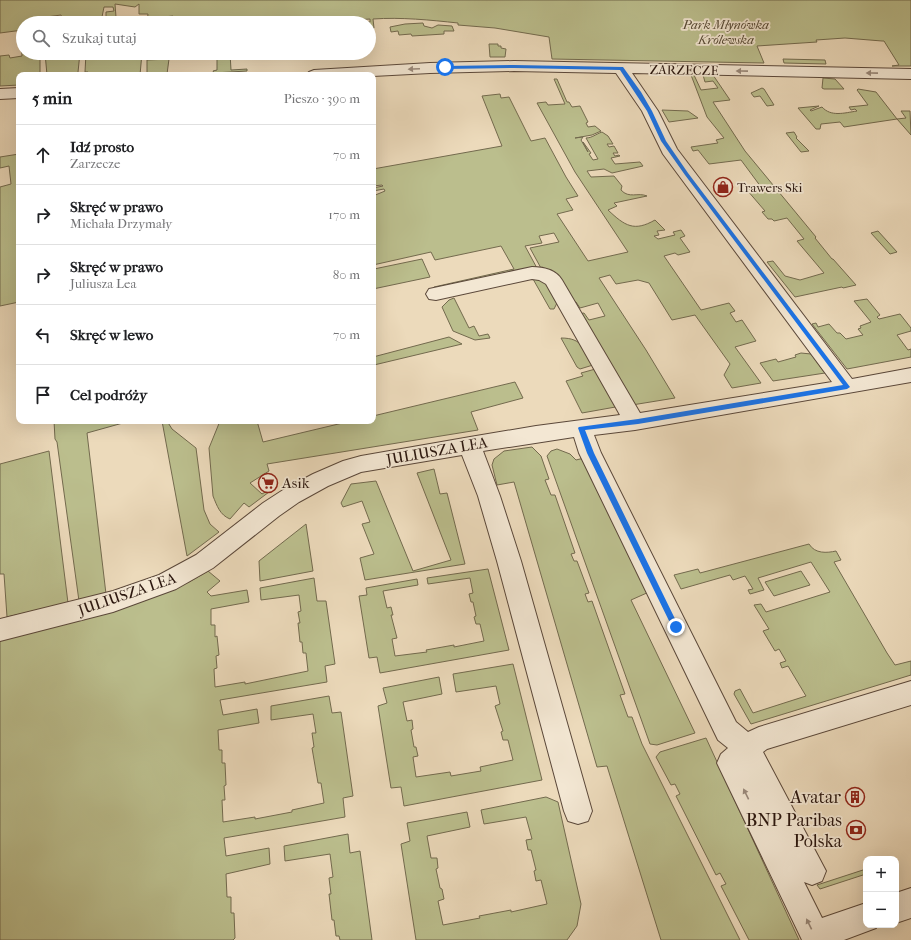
<!DOCTYPE html>
<html lang="pl">
<meta charset="utf-8">
<style>
body{margin:0;font-family:"IM FELL French Canon",serif;background:#f6f6f6;color:#202124}
.controls{position:absolute;right:12px;bottom:12px;display:grid;overflow:hidden;border-radius:8px;box-shadow:0 4px 16px #0002}
.controls button{width:36px;height:36px;display:grid;place-items:center;padding:0;border:0;border-bottom:1px solid #e0e0e0;background:#fff;color:#202124;font:20px sans-serif}
.stop{position:absolute;width:12px;height:12px;margin:-9px;border:3px solid #1a73e8;border-radius:50%;background:#fff}
.stop.end{background:#1a73e8;border-color:#fff;box-shadow:0 1px 4px #0008}
.list{margin:0;padding:0;list-style:none}
h2{display:flex;justify-content:space-between;align-items:center;height:52px;margin:0;padding:0 16px;font-size:17px}
h2 small{font-size:13px;font-weight:400;color:#757577}
.list li{display:grid;grid-template-columns:26px 1fr auto;gap:12px;align-items:center;box-sizing:border-box;height:60px;padding:0 16px;border-top:1px solid #e0e0e0}
.list b{display:block;font-size:15px;white-space:nowrap}
.list p{margin:0;font-size:13px;white-space:nowrap;color:#757577}
.list em{font-size:13px;font-style:normal;color:#757577}
.icon{flex:none;width:22px;height:22px;fill:none;stroke:currentColor;stroke-width:2;stroke-linecap:round;stroke-linejoin:round}
.map{position:relative;flex:none;width:911px;height:940px;overflow:hidden}
.search{position:absolute;background:#fff;box-shadow:0 4px 16px #0002;left:16px;top:16px;width:360px;height:44px;display:flex;align-items:center;gap:10px;box-sizing:border-box;padding:0 14px;border-radius:22px;color:#757577;font-size:15px}
.panel{position:absolute;background:#fff;box-shadow:0 4px 16px #0002;left:16px;top:72px;width:360px;height:352px;border-radius:8px}
.map>svg:first-child{display:block}
</style>
<div class="map">
<svg width="911" height="940" viewBox="0 0 911 940">
<rect width="100%" height="100%" fill="#ecdabb"/>
<filter id="stains"><feTurbulence type="fractalNoise" baseFrequency=".005" numOctaves="4"/><feColorMatrix values="0 0 0 0 .2 0 0 0 0 .09 0 0 0 0 .02 0 0 0 .5 -.17"/></filter>
<radialGradient id="worn" r=".72"><stop offset=".6" stop-color="#630" stop-opacity="0"/><stop offset="1" stop-color="#630" stop-opacity=".3"/></radialGradient>
<path fill="#bbbe8d" stroke="#736a4e" d="M 0,0 L 911,0 L 911,66 L 892,66 L 899,65 L 884,41 L 882,41 L 845,38 L 816,40 L 817,42 L 757,46 L 764,63 L 552,59 L 549,37 L 495,28 L 458,25 L 458,23 C 430,20 401,17 373,19 L 374,28 L 369,28 L 369,23 L 363,23 L 370,22 L 370,19 L 355,20 L 355,23 L 181,23 L 173,19 L 173,16 L 154,18 L 155,22 L 147,23 L 148,14 L 139,14 L 139,4 L 135,7 L 115,4 L 116,17 L 106,17 L 106,12 L 114,11 L 113,7 L 104,7 L 102,17 L 82,18 L 82,23 L 66,23 L 65,21 L 63,21 L 61,15 L 39,18 L 39,23 L 23,23 L 23,30 L 0,33 Z
M 423,23 L 424,26 L 432,28 L 438,25 L 452,26 L 454,31 L 444,31 L 444,34 L 412,36 L 411,34 L 399,35 L 398,31 L 391,32 L 390,27 L 405,24 Z
M 23,38 L 23,53 L 40,53 L 40,75 L 19,75 L 19,85 L 0,86 L 0,56 L 9,55 L 10,58 L 22,56 L 21,39 Z
M 489,44 L 498,44 L 498,46 L 501,46 L 501,48 L 506,49 L 505,57 L 490,57 Z
M 45,53 L 80,53 L 78,72 L 75,75 L 47,75 Z
M 86,53 L 142,53 L 140,75 L 88,75 L 88,72 L 85,72 Z
M 217,53 L 230,53 L 231,70 L 247,69 L 247,71 L 214,73 L 213,71 L 217,70 Z
M 169,59 L 167,74 L 147,75 L 147,60 Z
M 783,59 L 825,60 L 826,64 L 784,63 Z
M 691,75 L 694,75 L 701,90 L 718,88 L 713,81 L 705,82 L 703,75 L 713,75 L 730,100 L 713,102 L 745,151 L 816,237 L 815,238 L 832,259 L 833,259 L 856,285 L 843,288 L 842,287 L 795,297 L 767,262 L 773,261 L 785,276 L 800,280 L 824,273 L 797,241 L 804,239 L 787,218 L 774,221 L 772,219 L 768,219 L 762,212 L 765,211 L 747,190 L 761,187 L 741,160 L 709,164 L 698,150 L 693,151 L 691,147 L 718,143 L 716,140 L 724,138 L 707,117 Z
M 823,78 L 835,79 L 844,89 L 824,89 L 822,88 Z
M 554,79 L 557,79 L 567,102 L 569,102 L 572,107 L 580,106 L 588,122 L 586,123 L 588,127 L 595,126 L 601,131 L 592,135 L 575,138 L 583,137 L 581,140 L 588,152 L 583,142 L 591,153 L 589,154 L 593,160 L 598,159 L 586,138 C 592,138 596,134 602,132 L 608,136 L 613,144 L 607,144 L 609,147 L 614,146 L 618,153 L 613,153 L 615,156 L 619,155 L 620,156 L 611,158 L 615,164 L 640,162 L 643,166 L 612,173 L 604,169 L 587,171 L 591,177 L 614,176 L 622,186 L 621,190 C 629,199 638,192 647,196 L 614,203 L 617,206 L 608,210 C 625,226 634,232 655,220 L 665,230 L 657,231 L 659,235 L 654,236 L 658,239 L 675,235 L 673,232 L 681,230 L 685,236 L 680,238 L 690,252 L 678,255 L 675,253 L 664,256 L 701,310 L 729,303 L 735,311 L 730,313 L 736,322 L 742,320 L 756,341 L 735,347 L 761,383 L 732,388 L 724,375 L 730,364 L 695,315 L 672,320 L 649,283 L 638,280 L 616,284 L 610,275 L 599,278 L 646,350 L 675,398 L 632,405 L 578,314 L 584,313 L 589,320 L 605,316 L 598,303 L 580,308 L 576,302 L 571,303 L 542,270 L 530,248 L 559,242 L 554,233 L 539,236 L 542,243 L 525,246 L 538,270 L 435,291 L 434,287 L 514,269 L 501,246 L 435,260 L 431,252 L 373,265 L 373,196 L 385,191 L 384,189 L 373,191 L 373,188 L 383,186 L 382,185 L 373,186 L 373,169 L 502,146 L 482,96 L 500,94 L 501,98 L 509,97 L 531,141 L 545,138 L 566,177 L 578,196 L 566,199 L 573,210 L 557,214 L 588,261 L 628,252 L 575,172 L 537,103 L 546,102 L 548,105 L 565,104 Z
M 762,88 L 764,89 L 774,105 L 767,106 L 760,96 L 754,97 L 751,93 Z
M 858,89 L 876,92 L 897,119 L 906,118 L 901,111 L 910,111 L 911,135 L 897,119 L 844,127 L 840,122 L 821,124 L 820,129 L 816,129 L 798,108 L 819,106 L 810,110 L 811,111 L 822,107 C 831,117 844,113 857,111 L 855,109 L 851,110 L 849,107 L 868,105 L 857,90 Z
M 662,110 L 688,111 L 698,118 L 669,122 Z
M 794,132 L 797,137 L 796,138 L 809,151 L 801,152 L 786,133 Z
M 19,154 L 19,302 L 0,306 L 0,187 L 11,184 L 9,166 L 0,168 L 0,157 Z
M 878,231 L 897,252 L 890,254 L 871,233 Z
M 422,259 L 430,277 L 373,289 L 374,269 Z
M 533,279 L 537,279 L 545,281 L 557,303 L 554,309 L 550,309 Z
M 454,298 L 469,328 L 474,326 L 479,336 L 488,334 L 490,338 L 475,340 L 453,331 L 442,307 L 449,300 Z
M 867,299 L 880,315 L 877,317 L 879,319 L 900,314 L 911,328 L 911,331 L 897,335 L 908,350 L 911,349 L 911,357 L 847,369 L 812,324 L 816,323 L 818,327 L 829,324 L 837,333 L 840,333 L 846,339 L 863,335 L 858,329 L 861,328 L 860,326 L 871,322 L 854,301 Z
M 449,337 L 462,344 L 374,365 L 373,357 Z
M 561,338 C 583,338 583,349 593,365 L 580,369 L 577,367 Z
M 801,353 L 811,354 L 825,373 L 773,381 L 760,363 L 776,359 L 778,362 L 796,357 L 795,355 Z
M 599,368 L 621,406 L 582,413 L 566,381 L 583,376 L 581,373 Z
M 515,382 L 523,398 L 471,412 L 478,430 L 267,464 L 269,471 L 250,483 L 262,494 L 276,485 L 277,486 L 249,507 L 244,503 L 230,519 C 220,515 217,506 213,496 L 209,448 L 220,421 L 257,421 L 263,442 L 351,421 L 373,421 L 373,416 Z
M 54,421 L 130,421 L 87,433 L 106,594 L 79,601 L 57,442 L 55,439 Z
M 162,421 L 167,421 L 172,429 L 196,448 L 204,510 L 210,524 L 219,532 L 187,556 Z
M 532,447 L 541,456 L 549,479 L 545,480 L 551,495 L 555,495 L 575,553 L 571,554 L 574,561 L 577,561 L 589,593 L 585,594 L 588,602 L 592,601 L 625,694 L 620,695 L 628,717 L 632,717 L 642,744 L 740,940 L 661,940 L 607,766 L 597,767 L 514,482 L 497,485 L 492,465 L 494,459 L 504,451 Z
M 557,449 L 570,454 L 576,460 L 584,458 L 649,592 L 631,600 L 695,733 L 657,745 L 650,744 L 547,456 L 551,451 Z
M 49,451 L 68,603 L 7,617 L 4,574 L 0,574 L 0,464 Z
M 434,469 L 440,494 L 447,493 L 465,564 L 365,580 L 360,558 L 374,554 L 362,524 L 370,522 L 362,501 L 343,507 L 341,503 L 351,484 L 376,481 L 413,571 L 451,560 L 417,473 Z
M 306,524 L 313,571 L 260,581 L 259,561 Z
M 809,544 C 815,554 827,553 836,551 L 841,560 L 834,562 L 887,653 L 895,665 L 911,661 L 911,675 L 751,724 L 734,694 L 735,691 L 740,689 L 753,713 L 806,696 L 788,666 L 782,668 L 780,663 L 786,661 L 779,649 L 775,651 L 763,631 L 769,629 L 754,605 L 761,604 L 766,612 L 830,592 L 811,562 L 758,578 L 764,590 L 750,594 L 748,590 L 753,589 L 745,576 L 733,580 L 730,575 L 681,589 L 674,575 L 698,569 L 700,573 Z
M 488,569 L 509,650 L 380,673 L 377,657 L 369,658 L 359,596 L 367,595 L 366,588 L 417,579 L 418,585 L 383,591 L 387,608 L 391,607 L 393,615 L 391,615 L 397,638 L 392,639 L 395,656 L 427,652 L 426,650 L 454,645 L 454,647 L 484,641 L 480,624 L 476,624 L 474,617 L 476,616 L 473,602 L 471,602 L 469,594 L 473,593 L 470,578 L 428,584 L 427,578 Z
M 208,571 L 220,581 L 207,592 L 211,596 L 247,590 L 249,602 L 211,609 L 211,625 L 215,625 L 215,637 L 217,636 L 219,655 L 216,656 L 217,668 L 214,669 L 215,687 L 245,682 L 245,684 L 308,671 L 306,653 L 303,653 L 302,642 L 300,642 L 298,623 L 300,623 L 298,612 L 301,611 L 299,595 L 261,600 L 260,588 L 314,578 L 317,601 L 326,601 L 335,664 L 325,666 L 327,682 L 220,700 L 223,715 L 257,709 L 259,723 L 218,730 L 219,750 L 222,750 L 222,763 L 225,763 L 226,785 L 224,786 L 225,800 L 222,800 L 223,822 L 255,817 L 255,819 L 292,812 L 292,810 L 324,803 L 321,783 L 318,783 L 312,748 L 314,747 L 312,733 L 316,733 L 313,714 L 271,720 L 271,706 L 329,696 L 332,713 L 341,712 L 353,796 L 343,798 L 345,817 L 224,838 L 226,856 L 269,848 L 270,864 L 226,874 L 227,897 L 231,897 L 231,913 L 234,913 L 235,938 L 233,940 L 0,940 L 0,638 L 160,594 L 189,582 Z
M 801,571 L 810,585 L 774,596 L 765,582 Z
M 513,664 L 542,780 L 404,806 L 401,787 L 391,788 L 378,706 L 387,703 L 383,688 L 439,677 L 442,694 L 403,702 L 407,721 L 412,720 L 413,729 L 411,730 L 414,747 L 416,747 L 418,756 L 413,757 L 416,777 L 450,772 L 451,776 L 481,771 L 480,767 L 513,760 L 508,740 L 503,740 L 501,732 L 503,731 L 495,706 L 500,704 L 496,686 L 456,692 L 453,674 Z
M 706,738 L 799,940 L 749,940 L 721,886 L 726,884 L 720,873 L 716,875 L 676,796 L 680,794 L 675,784 L 671,785 L 656,757 L 660,752 Z
M 546,797 L 558,802 L 581,904 L 577,926 L 567,940 L 416,940 L 401,844 L 410,841 L 407,823 L 467,812 L 470,827 L 427,836 L 431,858 L 437,858 L 438,868 L 436,869 L 440,888 L 442,889 L 444,899 L 438,901 L 443,925 L 480,918 L 479,916 L 511,910 L 511,912 L 547,904 L 541,880 L 536,881 L 534,871 L 536,870 L 531,850 L 528,850 L 526,840 L 532,839 L 526,817 L 484,824 L 481,810 Z
M 348,834 L 350,853 L 360,851 L 372,940 L 340,940 L 339,936 L 336,936 L 334,920 L 332,920 L 329,894 L 331,894 L 329,878 L 333,877 L 330,854 L 285,861 L 284,846 Z
M 866,869 L 866,874 L 820,889 L 817,885 Z"/>
<g fill="none" stroke-linecap="round" stroke-linejoin="round">
<g stroke="#5b483a" stroke-width="2">
<path id="minor" d="M 514,61 L 911,69 L 911,79 L 632,73 L 658,111 L 677,149 L 852,379 L 911,368 L 911,382 L 635,430 L 594,435 L 601,453 L 736,722 L 748,732 L 759,727 L 911,681 L 911,705 L 767,749 L 763,752 L 826,871 L 822,881 L 812,885 L 804,882 L 822,918 L 866,903 L 866,925 L 878,925 L 876,928 L 844,940 L 802,940 L 717,763 L 721,754 L 728,748 L 718,740 L 579,453 L 574,437 L 483,451 L 500,496 L 521,561 L 592,811 L 588,821 L 578,824 L 568,821 L 564,811 L 497,561 L 478,496 L 462,455 L 361,472 L 328,486 L 299,502 L 279,516 L 213,568 L 176,589 L 113,612 L 0,641 L 0,619 L 113,591 L 159,575 L 196,555 L 263,503 L 283,490 L 313,474 L 343,461 L 361,456 L 470,437 L 536,426 L 620,415 L 546,284 L 539,280 L 532,279 L 436,300 L 429,299 L 426,294 L 429,289 L 532,267 C 544,267 556,270 562,280 L 640,413 L 832,382 L 663,154 L 642,111 L 616,73 L 514,71 L 430,73 L 373,76 L 306,75 L 309,72 L 314,70 L 430,63 Z
M 19,88 L 19,98 L 0,99 L 0,89 Z
M 911,888 L 911,918 L 896,923 L 896,893 Z"/>
</g>
<use href="#minor" fill="#f3e7d3" fill-rule="evenodd"/>
</g>
<defs><path id="oneway-solid" d="M-6-.8H1V-3.2L6.5 0L1 3.2V.8H-6Z"/></defs>
<g fill="#99897b">
<use href="#oneway-solid" transform="translate(414 69) rotate(177)"/>
<use href="#oneway-solid" transform="translate(742 71) rotate(-179)"/>
<use href="#oneway-solid" transform="translate(872 73) rotate(-179)"/>
<use href="#oneway-solid" transform="translate(746 794) rotate(-116)"/>
<use href="#oneway-solid" transform="translate(809 924) rotate(-116)"/>
</g>
<path fill="#1a73e8" d="M 514,65 L 623,67 L 641,92 L 652,111 L 666,141 L 688,173 L 850,387 L 847,389 L 638,424 L 585,430 L 594,453 L 679,627 L 676,630 L 673,629 L 587,453 L 578,428 L 579,427 L 638,419 L 843,385 L 685,175 L 661,141 L 647,111 L 620,70 L 514,68 L 445,69 L 443,67 L 445,66 Z"/>
<defs>
<g id="shop-ring" transform="scale(1)"><circle r="9.5" fill="#f3e7d3" stroke="#8f2418" stroke-width="1.5"/><path d="M-5-2.5h2.3a2.7 3.5 0 0 1 5.4 0H5L5.5 6h-11ZM-1.5-2.5h3a1.5 2.3 0 0 0-3 0Z" fill="#8f2418"/></g>
<g id="supermarket-ring" transform="scale(1)"><circle r="9.5" fill="#f3e7d3" stroke="#8f2418" stroke-width="1.5"/><path d="M-6-5.5h2.5l.6 2H6L4.5 2H-2.5L-4.4-4H-6ZM-1.5 3.2a1.3 1.3 0 1 0 .1 0ZM3 3.2a1.3 1.3 0 1 0 .1 0Z" fill="#8f2418"/></g>
<g id="building-ring" transform="scale(1)"><circle r="9.5" fill="#f3e7d3" stroke="#8f2418" stroke-width="1.5"/><path d="M-4-6H4V6H1V3H-1V6H-4ZM-2.5-4.3h1.7v1.8h-1.7ZM.8-4.3h1.7v1.8H.8ZM-2.5-1h1.7V.8h-1.7ZM.8-1h1.7V.8H.8Z" fill="#8f2418"/></g>
<g id="bank-ring" transform="scale(1)"><circle r="9.5" fill="#f3e7d3" stroke="#8f2418" stroke-width="1.5"/><path d="M-6-4H6V4H-6ZM0-2.3a2.3 2.3 0 1 0 0 4.6a2.3 2.3 0 1 0 0-4.6Z" fill="#8f2418"/></g>
</defs>
<g fill-rule="evenodd">
<use href="#shop-ring" x="723" y="187"/>
<use href="#supermarket-ring" x="268" y="483"/>
<use href="#building-ring" x="855" y="797"/>
<use href="#bank-ring" x="856" y="830"/>
</g>
<g text-anchor="middle" dominant-baseline="central" stroke-width="3.5" stroke-linejoin="round" paint-order="stroke">
<g font-size="13" font-style="italic" fill="#564935" stroke="#f3e7d3">
<text x="726" y="24">Park Młynówka<tspan x="726" dy="15">Królewska</tspan></text>
</g>
<g font-size="13" fill="#2b170f" stroke="#f3e7d3">
<text transform="translate(684 70) rotate(1)">ZARZECZE</text>
</g>
<g font-size="13" fill="#2b170f" stroke="#f3e7d3" text-anchor="start">
<text x="737" y="187">Trawers Ski</text>
</g>
<g font-size="15" fill="#2b170f" stroke="#f3e7d3">
<text transform="translate(437 451) rotate(-10)">JULIUSZA LEA</text>
<text transform="translate(127 594) rotate(-19)">JULIUSZA LEA</text>
</g>
<g font-size="15" fill="#2b170f" stroke="#f3e7d3" text-anchor="start">
<text x="282" y="483">Asik</text>
</g>
<g font-size="18" fill="#2b170f" stroke="#f3e7d3" text-anchor="end">
<text x="841" y="797">Avatar</text>
<text x="842" y="820">BNP Paribas<tspan x="842" dy="21">Polska</tspan></text>
</g>
</g>
<rect width="100%" height="100%" filter="url(#stains)"/>
<rect width="100%" height="100%" fill="url(#worn)"/>
</svg>
<div class="controls">
<button>+</button>
<button>−</button>
</div>
<div class="stop" style="left:445px;top:67px"></div>
<div class="stop end" style="left:676px;top:627px"></div>
<div class="search"><svg class="icon" aria-label="search" viewBox="0 0 24 24"><circle cx="10" cy="10" r="6"/><path d="M15 15l6 6"/></svg>Szukaj tutaj</div>
<section class="panel">
<h2>5 min<small>Pieszo · 390 m</small></h2>
<ul class="list">
<li><svg class="icon" aria-label="ahead" viewBox="0 0 24 24"><path d="M12 20V5M6 11l6-6 6 6"/></svg><div><b>Idź prosto</b><p>Zarzecze</p></div><em>70 m</em></li>
<li><svg class="icon" aria-label="right" viewBox="0 0 24 24"><path d="M7 20v-9h11M14 6l5 5-5 5"/></svg><div><b>Skręć w prawo</b><p>Michała Drzymały</p></div><em>170 m</em></li>
<li><svg class="icon" aria-label="right" viewBox="0 0 24 24"><path d="M7 20v-9h11M14 6l5 5-5 5"/></svg><div><b>Skręć w prawo</b><p>Juliusza Lea</p></div><em>80 m</em></li>
<li><svg class="icon" aria-label="left" viewBox="0 0 24 24"><path d="M17 20v-9H6M10 6l-5 5 5 5"/></svg><div><b>Skręć w lewo</b></div><em>70 m</em></li>
<li><svg class="icon" aria-label="arrive" viewBox="0 0 24 24"><path d="M6 21V4h12l-3 4 3 4H6"/></svg><div><b>Cel podróży</b></div></li>
</ul>
</section>
</div>
